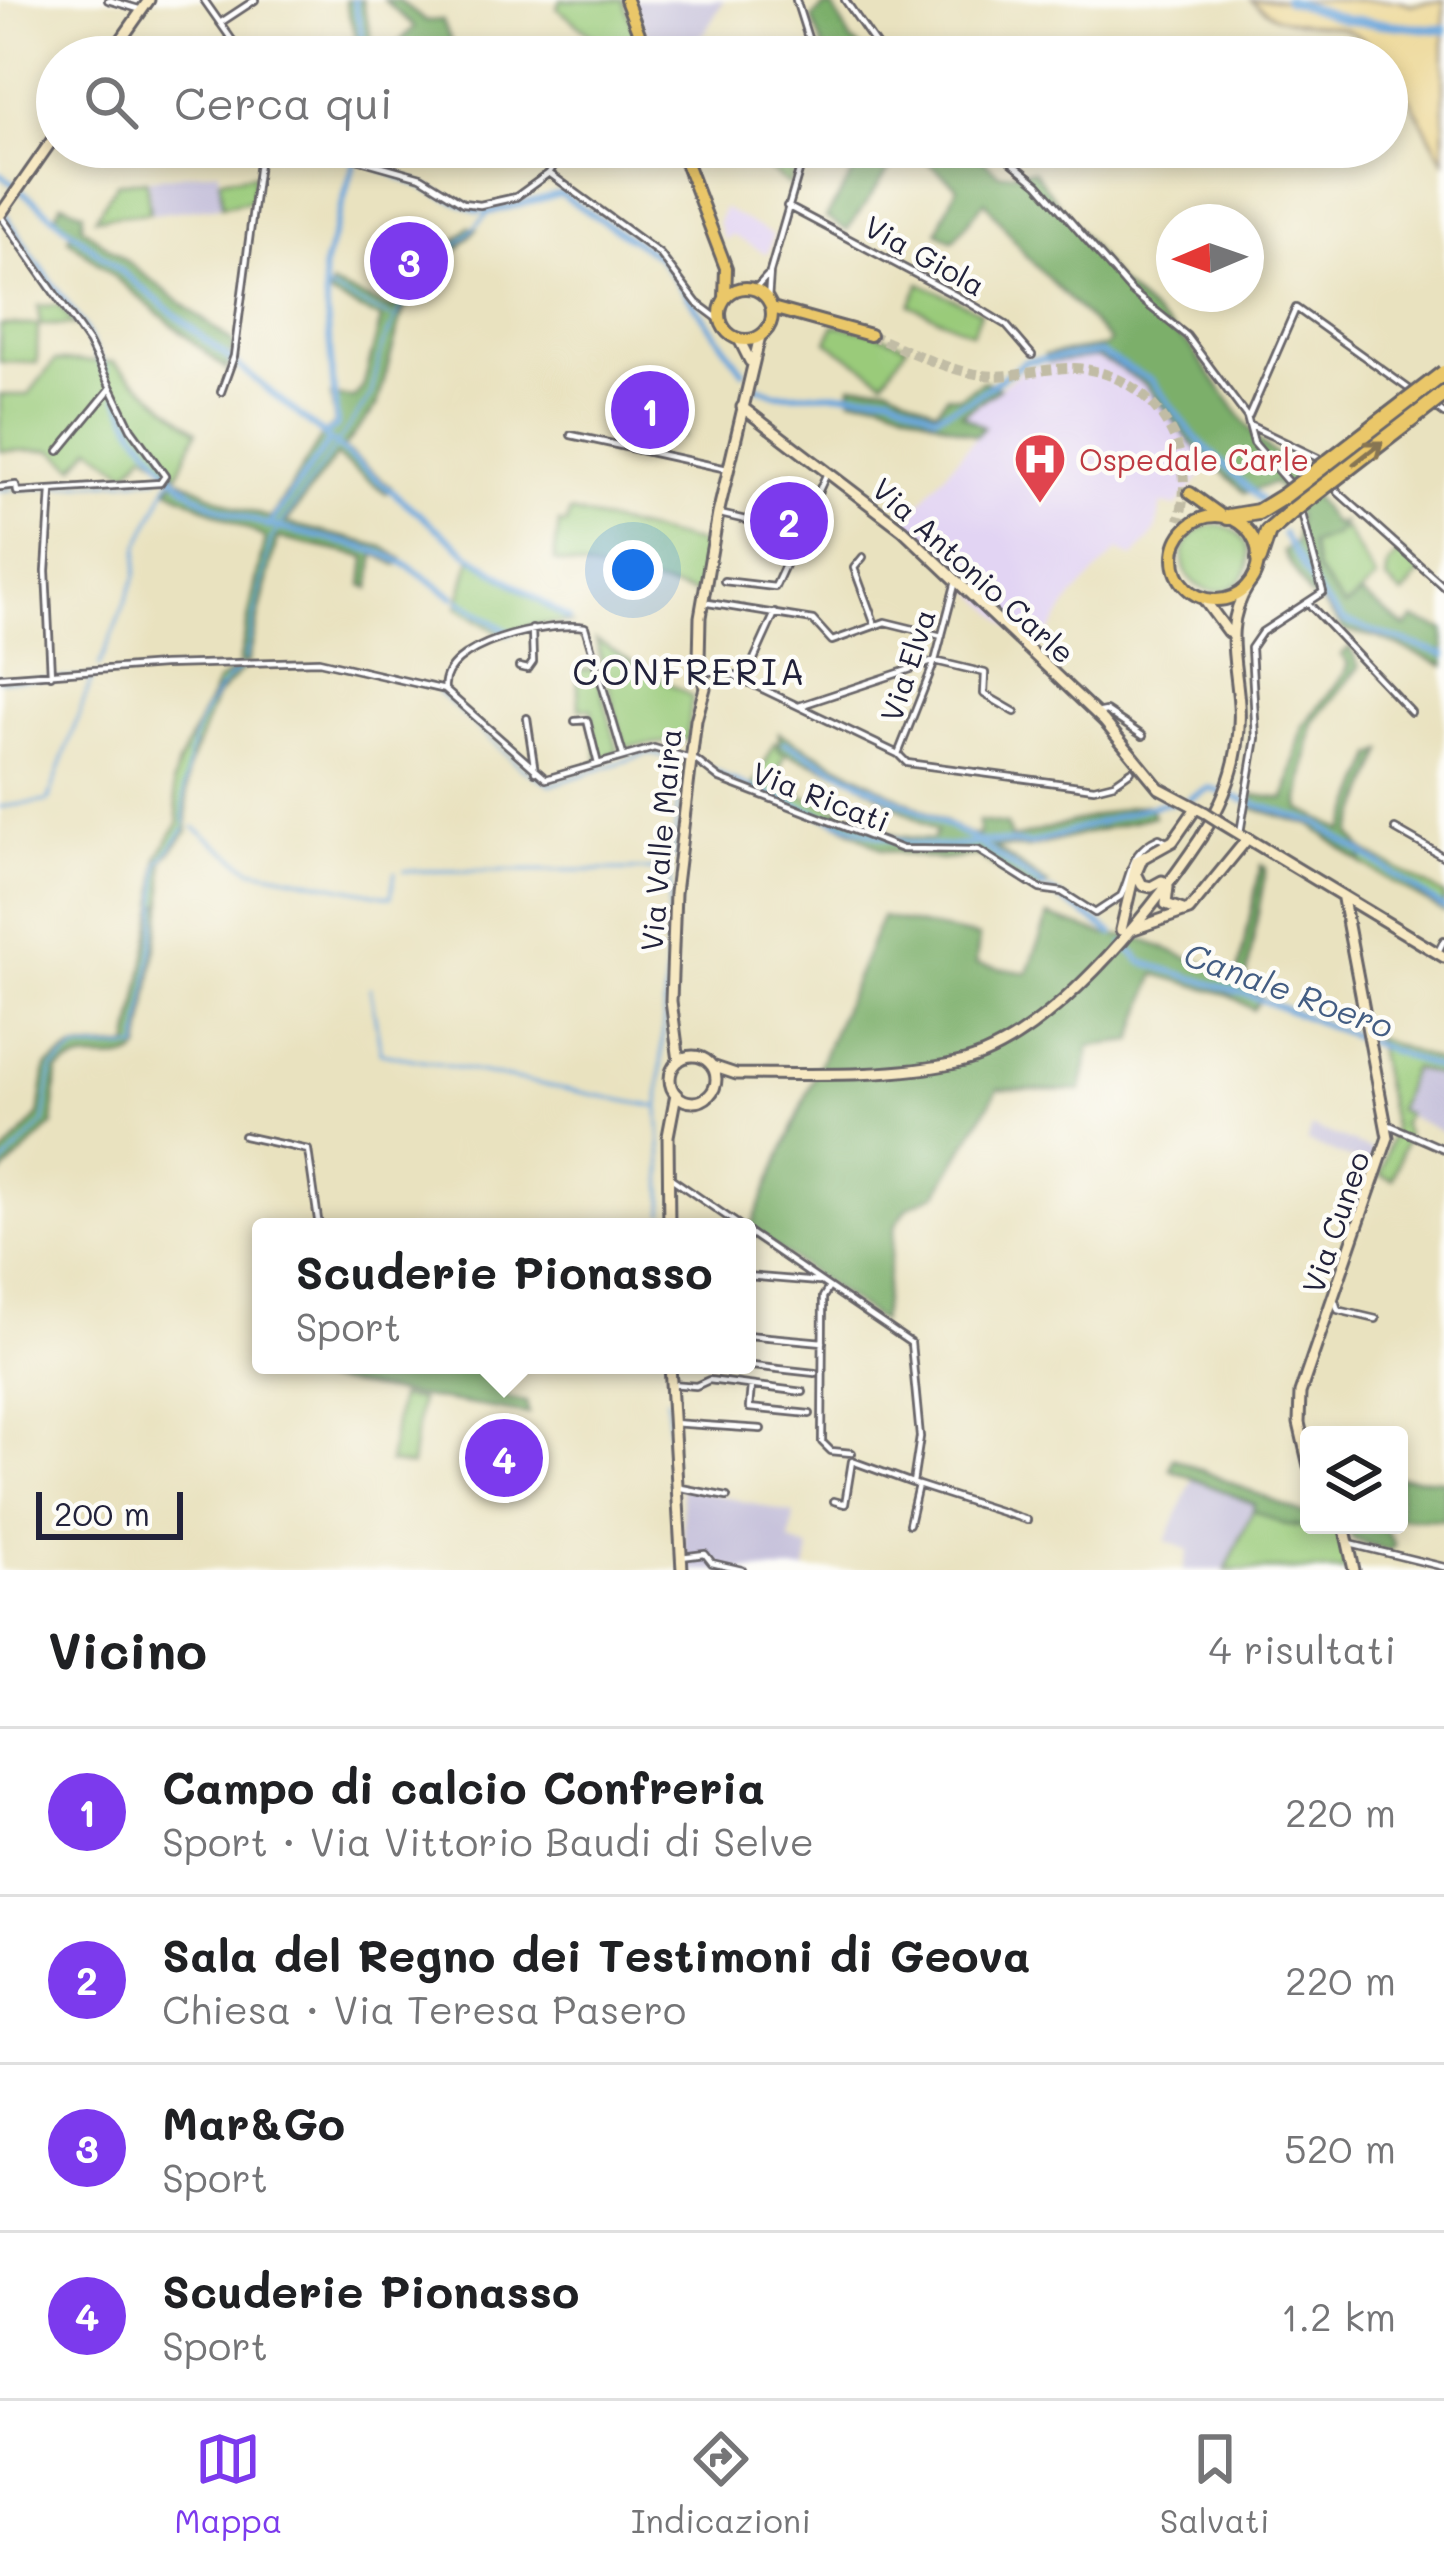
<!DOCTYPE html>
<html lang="it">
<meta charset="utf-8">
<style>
body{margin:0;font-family:Mali,sans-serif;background:#f2f2f2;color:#202124}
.controls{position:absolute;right:36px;bottom:36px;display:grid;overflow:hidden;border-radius:12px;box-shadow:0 6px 18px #0003}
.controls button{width:108px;height:108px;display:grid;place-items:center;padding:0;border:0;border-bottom:3px solid #e0e0e0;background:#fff;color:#202124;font:60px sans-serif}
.compass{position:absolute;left:1156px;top:204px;width:108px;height:108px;border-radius:50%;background:#fff;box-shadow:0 6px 18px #0003;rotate:268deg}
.scale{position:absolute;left:36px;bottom:30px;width:147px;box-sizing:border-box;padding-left:12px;border:6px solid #22223b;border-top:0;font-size:33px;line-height:42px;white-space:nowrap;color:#22223b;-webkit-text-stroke:9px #fdfcf7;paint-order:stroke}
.you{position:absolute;left:633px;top:570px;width:42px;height:42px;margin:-30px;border:9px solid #fff;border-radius:50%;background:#1a73e8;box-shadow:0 0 0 18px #1a73e833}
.badge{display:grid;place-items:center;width:78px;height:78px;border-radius:50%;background:#7c3aed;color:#fff;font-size:39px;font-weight:700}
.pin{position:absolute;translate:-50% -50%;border:6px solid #fff;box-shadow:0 3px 12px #0006}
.popup{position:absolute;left:252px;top:1218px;width:504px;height:156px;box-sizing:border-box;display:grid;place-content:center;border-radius:12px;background:#fff;filter:drop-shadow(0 3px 9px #0005);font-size:39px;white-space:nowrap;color:#757577}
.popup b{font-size:45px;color:#202124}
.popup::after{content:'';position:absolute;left:50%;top:100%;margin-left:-24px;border:24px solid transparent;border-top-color:#fff}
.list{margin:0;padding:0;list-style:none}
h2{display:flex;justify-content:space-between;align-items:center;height:156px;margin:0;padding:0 48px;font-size:51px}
h2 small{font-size:39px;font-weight:400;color:#757577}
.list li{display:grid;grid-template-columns:78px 1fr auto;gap:36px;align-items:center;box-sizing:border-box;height:168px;padding:0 48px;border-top:3px solid #e0e0e0}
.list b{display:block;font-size:45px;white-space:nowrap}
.list p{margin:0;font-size:39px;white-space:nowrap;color:#757577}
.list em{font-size:39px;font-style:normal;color:#757577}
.icon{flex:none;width:66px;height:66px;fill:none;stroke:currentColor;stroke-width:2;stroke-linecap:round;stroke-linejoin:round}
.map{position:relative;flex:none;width:1444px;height:1570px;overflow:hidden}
.search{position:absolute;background:#fff;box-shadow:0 6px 18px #0003;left:36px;right:36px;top:36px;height:132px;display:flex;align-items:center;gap:30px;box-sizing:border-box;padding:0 42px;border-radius:66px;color:#757577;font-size:45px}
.sheet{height:828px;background:#fff}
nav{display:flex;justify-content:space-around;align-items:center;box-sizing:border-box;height:168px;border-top:3px solid #e0e0e0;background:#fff;font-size:33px;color:#757577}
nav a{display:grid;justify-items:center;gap:6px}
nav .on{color:#7c3aed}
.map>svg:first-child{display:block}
</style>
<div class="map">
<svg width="1444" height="1570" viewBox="0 0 1444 1570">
<rect width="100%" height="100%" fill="#fdfcf7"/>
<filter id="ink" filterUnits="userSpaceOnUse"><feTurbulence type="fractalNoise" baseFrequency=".00833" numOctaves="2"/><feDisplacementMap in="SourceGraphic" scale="24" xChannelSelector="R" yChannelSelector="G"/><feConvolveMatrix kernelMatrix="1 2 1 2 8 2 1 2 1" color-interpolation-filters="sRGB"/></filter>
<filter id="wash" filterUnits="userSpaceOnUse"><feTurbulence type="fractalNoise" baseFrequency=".004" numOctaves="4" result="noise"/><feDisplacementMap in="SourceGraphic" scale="48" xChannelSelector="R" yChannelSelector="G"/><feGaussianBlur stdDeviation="2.7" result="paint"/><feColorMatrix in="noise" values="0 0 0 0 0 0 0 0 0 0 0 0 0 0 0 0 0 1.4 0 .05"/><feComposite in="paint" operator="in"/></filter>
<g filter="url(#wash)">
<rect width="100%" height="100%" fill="#e9e2bf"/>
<path fill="#e2d4f3" d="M 723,208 L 773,235 L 767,254 L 732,235 L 724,240 L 718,222 Z
M 1097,357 L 1146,385 L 1212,462 L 1176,507 L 1162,504 L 1155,532 L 1133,558 L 1118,550 L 1072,598 L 1036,653 L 904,522 L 983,428 L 961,414 L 1028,367 Z"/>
<path fill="#c5c0da" d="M 632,0 L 724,0 L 704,34 L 657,56 Z
M 219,170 L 222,206 L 152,214 L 148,179 Z
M 1413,1068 L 1444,1077 L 1444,1133 L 1396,1110 Z
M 1312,1127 L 1379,1153 L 1375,1168 L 1307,1142 Z
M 1193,1478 L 1255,1504 L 1226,1570 L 1183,1570 L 1189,1550 L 1166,1541 Z
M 681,1486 L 794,1514 L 790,1542 L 810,1549 L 806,1570 L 686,1570 Z"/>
<path fill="#9acb7a" stroke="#5e765a" stroke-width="3" d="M 561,0 L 623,0 L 639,43 L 619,57 L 557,8 Z
M 742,147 L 801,149 L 789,186 L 744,148 Z
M 255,174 L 251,201 L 222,206 L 220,179 Z
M 146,180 L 150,213 L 95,218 L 117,183 Z
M 920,283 L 981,312 L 972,333 L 910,305 Z
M 59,305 L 74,325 L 40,325 L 38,306 Z
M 0,325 L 38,325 L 37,363 L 0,362 Z
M 834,325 L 874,332 L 907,346 L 884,380 L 827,342 Z
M 55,361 L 113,362 L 197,431 L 178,474 L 145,452 L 127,473 L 91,447 L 75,467 L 52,450 L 0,451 L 0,395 L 28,395 Z
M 617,383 L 690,397 L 682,437 L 610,422 Z
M 570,512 L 708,545 L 698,594 L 554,561 L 559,523 L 566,524 Z
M1183 558a33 33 0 1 1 66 0a33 33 0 1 1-66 0Z
M 1345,528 L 1376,579 L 1345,608 L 1317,571 L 1310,543 Z
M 1400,551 L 1421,572 L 1403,595 L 1386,580 L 1388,565 Z
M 471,558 L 570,623 L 535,624 L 502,635 L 457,607 Z
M 596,640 L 692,697 L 687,740 L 625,747 Z
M 238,667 L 244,668 L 216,697 L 187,772 L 187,832 L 163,860 L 163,903 L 155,907 L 158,857 L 179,822 L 173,782 L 178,764 L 218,682 Z
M 596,669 L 618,750 L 598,761 L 591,709 L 579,708 L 577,670 Z
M 775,743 L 786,752 L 773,785 L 837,809 L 836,822 L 752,789 Z
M 1363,850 L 1444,895 L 1444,912 L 1361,863 Z
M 1375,1037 L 1444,1064 L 1444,1077 L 1413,1068 C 1405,1082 1405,1095 1397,1109 L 1407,1114 L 1402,1124 L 1407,1135 L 1393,1180 L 1380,1175 L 1393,1128 Z
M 399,1397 L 420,1400 L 411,1466 L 389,1463 Z
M 1253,1510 L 1283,1524 L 1341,1532 L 1348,1570 L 1226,1570 Z"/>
<path fill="#7baf6a" stroke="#4e6852" stroke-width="3" d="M 345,0 L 362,0 L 376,57 L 361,57 Z
M 384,0 L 398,0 L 425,21 L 442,20 L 458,57 L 385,57 L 414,27 Z
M 824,7 L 833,7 L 851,40 L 870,57 L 827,57 L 812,18 Z
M 814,147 L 905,147 L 847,230 L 826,218 L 855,170 Z
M 910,147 L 968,147 L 999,174 L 1033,170 L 1118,282 L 1189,345 L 1259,442 L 1295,469 L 1333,524 L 1343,522 L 1335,535 L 1310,544 L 1317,571 L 1345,607 L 1361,594 L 1405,627 L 1414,619 L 1444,630 L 1444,666 L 1377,637 L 1345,631 L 1317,597 L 1310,597 L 1283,552 L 1296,542 L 1297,515 L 1275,483 L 1245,493 L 1193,445 L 1146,385 L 1121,369 L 1097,357 L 1049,362 L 1045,355 L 1104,347 L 1110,341 L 1026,256 L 985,201 L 953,241 L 937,232 L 957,187 Z
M 62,203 L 83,212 L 82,227 L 234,343 L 227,370 L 68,239 L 73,230 L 55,217 Z
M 469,227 L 476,229 L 403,311 L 377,406 L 343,448 L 391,487 L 386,493 L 336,456 L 286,523 L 383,547 L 402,559 L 397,565 L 375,554 L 370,588 L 363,585 L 366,557 L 277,538 L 248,663 L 239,663 L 265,538 L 168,489 L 176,477 L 237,508 L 271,518 L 324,433 L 335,424 L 331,396 L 354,398 L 363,387 L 381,319 L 329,295 L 332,285 L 392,309 Z
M 984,381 L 999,388 L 962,414 L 984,427 L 976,436 L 881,399 L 851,398 L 851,385 L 889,385 L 936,410 L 948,395 L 959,397 Z
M 1350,647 L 1359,667 L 1313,723 L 1300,801 L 1301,809 L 1344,831 L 1374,755 L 1383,751 L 1351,834 L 1363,850 L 1361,863 L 1311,825 L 1252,808 L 1254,795 L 1285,799 L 1303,726 L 1344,674 L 1348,664 L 1341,655 Z
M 779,733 L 968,834 L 979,836 L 979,821 L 1007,825 L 1011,839 L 1128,807 L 1147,805 L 1154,816 L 1028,848 L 993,847 L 1048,885 L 1034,893 L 978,856 L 941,860 L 883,850 L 836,822 L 837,809 L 897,836 L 932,840 L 937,832 L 849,776 L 779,751 Z
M 1261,865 L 1266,868 L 1245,986 L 1262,997 L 1253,1010 L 1230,995 L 1155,974 L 1133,1041 L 1090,1046 L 1081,1091 L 998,1089 L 937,1193 L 908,1207 L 895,1226 L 881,1322 L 750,1229 L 882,917 L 979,937 L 976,964 L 1028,973 L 1048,916 L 1106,935 L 1136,937 L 1237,977 Z
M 163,903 L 140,1050 C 117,1071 91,1047 57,1071 L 53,1124 L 0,1176 L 0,1158 L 39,1115 L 46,1067 L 74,1049 L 129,1047 L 155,907 Z
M 311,1365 L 469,1365 L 508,1372 L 505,1398 L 526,1402 L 529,1414 L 311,1379 Z
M 1173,1458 L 1309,1516 L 1309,1525 L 1382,1525 L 1395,1545 L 1389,1551 L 1353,1539 L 1350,1532 L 1283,1524 L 1253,1510 L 1254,1504 L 1170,1469 Z
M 1399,1477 L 1444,1480 L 1444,1520 L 1399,1518 Z"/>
<path fill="#eeda9e" stroke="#887e6c" stroke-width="3" d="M 1251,0 L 1399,0 L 1412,5 L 1444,0 L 1444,160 C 1413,114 1402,63 1355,34 C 1325,16 1289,36 1251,0 Z"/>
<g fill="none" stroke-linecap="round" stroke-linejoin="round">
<path stroke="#6ba6db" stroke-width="3" d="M 324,287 L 391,317
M 19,489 L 159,478
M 0,490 L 13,489
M 245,660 L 271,539 L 371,395 L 383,344 L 409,292 L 489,213
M 99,666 L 136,576 L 139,545 L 170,479
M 0,680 L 90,678
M 438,692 L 522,768 L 551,785 L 649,753 L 669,758 L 680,780 L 673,859
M 0,807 L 48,801 L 93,675
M 185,824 C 179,769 197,703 240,668
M 194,827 L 250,869 L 391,897 L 395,872
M 404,871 L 671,870 L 659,1107 L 664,1213
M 370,988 L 381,1053 L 657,1107
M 0,1168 L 44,1122 L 52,1069 L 77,1050 L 138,1048 L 156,922 L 159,863 L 185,828
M 667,1399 L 671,1461"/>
<path stroke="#6ba6db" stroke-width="6" d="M 354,0 L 367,57
M 379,167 L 479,211
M 0,174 L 16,186
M 22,191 L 335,444
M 486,213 L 560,194 L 659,257 L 743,371
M 5,215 L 29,251
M 32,256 L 35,261
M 39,265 L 83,327 L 105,371
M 756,386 L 776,394 L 890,393 L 935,415 L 970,400 L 1026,361 L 1100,353 L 1152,381 L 1195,437 L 1261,500
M 118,397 L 136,431
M 139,435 L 151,449
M 324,435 L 337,426 L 323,270 L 359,147
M 339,448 L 468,554
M 154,452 C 201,529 304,527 381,553 C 406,561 431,583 454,597
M 268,527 L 327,444
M 1283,534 L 1319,594 L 1343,621 L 1444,655
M 471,556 L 568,619
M 460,601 L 510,633
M 785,743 L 977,841 L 1031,844 L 1148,807
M 712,770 L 726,778
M 731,780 L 754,789
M 758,791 C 829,813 902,860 978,843 L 1044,888
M 1189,799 L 1210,788 L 1246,801
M 1253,803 L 1317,823 L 1444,908
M 1152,806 L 1178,801
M 1051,892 L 1096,922
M 1099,924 L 1113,934
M 1124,944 L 1142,962 L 1251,996 L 1444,1071"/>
<path stroke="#6ba6db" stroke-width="9" d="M 1287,0 L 1345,20 L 1444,30"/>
</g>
</g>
<g filter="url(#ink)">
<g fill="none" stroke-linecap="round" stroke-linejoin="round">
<path stroke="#c1bca5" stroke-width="10" stroke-dasharray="10 5" stroke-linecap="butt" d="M 870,335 C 906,349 944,370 983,375 C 1014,379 1044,367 1075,368 C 1152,373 1200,448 1179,520"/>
<g stroke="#686569" stroke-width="10">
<path id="street" d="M 108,0 L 142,10
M 204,0 L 244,57
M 796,0 L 814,57
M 845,0 L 877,46 L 893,57
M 220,23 L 255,0
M 314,147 L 421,177 L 463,203 L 480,205 L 516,197 L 549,173 L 562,153 L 577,147
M 993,147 L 1038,184 L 1131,291 L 1187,336 L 1247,417 L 1254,443 L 1293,488
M 549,173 L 660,254 L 697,303 L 721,321
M 787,206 L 968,302 L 1006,325 L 1032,355
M 0,215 L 89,343 L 131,429 L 165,476 L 160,483 L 17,492 L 16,485 L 0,487
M 755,289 L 767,276
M 768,300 L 770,272 L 806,147
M 221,392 L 234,356 L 261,147
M 1249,416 L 1296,308 L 1444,414
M 1249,425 L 1320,459 L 1338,492 L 1444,587
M 571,435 L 727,469
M 59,451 L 110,389
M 720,514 L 802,533
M 863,557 L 854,568 L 875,625
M 724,581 L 775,587 L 827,473
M 702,602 L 813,620 L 832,641 L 885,622 L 942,636
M 1308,603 L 1411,712
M 519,667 L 528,669 L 533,662 L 532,629
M 706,672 L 725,671 L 898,754 L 935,661 L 956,581
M 51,675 L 46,571 L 51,491
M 0,677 L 163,665 L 319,661 L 445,690 L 546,779 L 654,748 L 697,761 L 720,779 L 902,849 L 978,850 L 1040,889 L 1062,892 L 1095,913 L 1121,896 C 1133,871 1129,851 1159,838 L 1170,844
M 745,679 L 775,613
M 445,690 C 438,644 549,621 585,627 L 623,755
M 799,706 L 935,661 L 985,673 L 984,694 L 1015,712
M 1096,713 L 1106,711 L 1143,736
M 527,718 L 535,772
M 575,721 L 587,720 L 598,764
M 898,754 L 907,763 L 1094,788 L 1114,783 L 1131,771
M 1395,829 L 1444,857
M 1240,833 L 1256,738 L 1251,648 L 1262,632 L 1323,592 L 1301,510
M 1437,954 L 1444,940
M 1387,1124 L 1444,1149
M 244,1136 L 308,1150 L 319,1227
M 668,1176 L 742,1227
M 747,1231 L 911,1343 L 920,1437 L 913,1483
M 747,1276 L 819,1282
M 828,1289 L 823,1297 L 822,1442 L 831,1451 L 852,1453
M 1335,1301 L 1338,1310 L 1376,1319
M 747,1335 L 823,1342
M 743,1365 L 815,1373
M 671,1384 L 696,1386 L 709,1380 L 803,1392
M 751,1386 L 749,1408 L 810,1414
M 672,1423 L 761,1429
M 918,1485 L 1027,1520
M 676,1487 L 727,1497
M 834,1501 L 845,1504 L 852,1461 L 918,1485 L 909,1524
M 1350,1544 L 1444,1567
M 681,1557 L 705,1554 L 712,1563 L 742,1570"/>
</g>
<g stroke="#686569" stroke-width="15">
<path id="secondary" d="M 109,57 L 149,0
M 0,215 L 57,133
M 739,339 L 750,361
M 742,407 L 903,530 L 1104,721 L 1159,788 L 1206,813
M 1203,598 L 1228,632
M 1220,822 L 1444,957
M 1201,837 C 1228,796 1242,753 1239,704 C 1236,659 1223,625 1248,586
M 1142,859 L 1136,873 L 1142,885 L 1151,887 L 1162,881
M 1168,887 L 1166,904 L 1183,910
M 1121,930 L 1137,861 L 1173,841 L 1196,808
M 1131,930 L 1189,910 L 1248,838
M670 1079a23 23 0 1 1 46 0a23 23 0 1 1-46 0Z
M 679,1061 L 671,1001 L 675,893 L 696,720 L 705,688 L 699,661 L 700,617 L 718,514 L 760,336
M 712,1066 L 736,1074 C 808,1074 886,1078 956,1063 C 1047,1044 1152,911 1202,836
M 669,1227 L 668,1136 L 676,1094
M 670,1365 L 682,1570
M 1309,1466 L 1299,1423 L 1300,1393 L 1388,1137 L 1343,899
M 1344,1525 L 1354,1570"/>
</g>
<g stroke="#686569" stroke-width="16">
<path id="primary" d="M 626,0 L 648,57
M 680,147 L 726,268 L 725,298
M720 314a26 26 0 1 1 52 0a26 26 0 1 1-52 0Z
M 772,308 L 870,335
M 1190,493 L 1219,514
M1174 558a42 42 0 1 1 84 0a42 42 0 1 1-84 0Z"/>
</g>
<g stroke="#686569" stroke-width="20">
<path id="highway" d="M 1228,517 L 1258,512 L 1284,496
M 1259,559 L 1268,532 L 1291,512"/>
</g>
<use href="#street" stroke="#fff" stroke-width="4.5"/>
<use href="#secondary" stroke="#f7e9c3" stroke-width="9"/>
<use href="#primary" stroke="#eac769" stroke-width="10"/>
<use href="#highway" stroke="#eac769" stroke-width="14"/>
<g stroke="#686569" stroke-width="15" stroke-linecap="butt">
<path id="secondary-bridge" d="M 1206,813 L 1220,822"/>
</g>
<g stroke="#686569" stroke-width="20" stroke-linecap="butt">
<path id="highway-bridge" d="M 1284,496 L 1444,373
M 1291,512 L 1444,394"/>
</g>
<use href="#secondary-bridge" stroke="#f7e9c3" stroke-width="9"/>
<use href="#highway-bridge" stroke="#eac769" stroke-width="14"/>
</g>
<defs><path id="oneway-shaft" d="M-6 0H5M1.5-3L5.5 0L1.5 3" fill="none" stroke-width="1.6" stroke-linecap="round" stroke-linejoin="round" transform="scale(3)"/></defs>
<use stroke="#867452" href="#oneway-shaft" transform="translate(1368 453) rotate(-38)"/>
</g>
<defs>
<g id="hospital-pin" transform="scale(2.7)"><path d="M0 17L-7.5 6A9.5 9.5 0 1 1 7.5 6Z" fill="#e0444e" stroke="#fdfcf7"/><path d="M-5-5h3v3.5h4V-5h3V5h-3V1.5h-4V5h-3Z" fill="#fff"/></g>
</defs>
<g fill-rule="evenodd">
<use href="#hospital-pin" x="1040" y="459"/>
</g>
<g text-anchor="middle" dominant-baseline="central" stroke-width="9" stroke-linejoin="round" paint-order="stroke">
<g font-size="30" fill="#22223b" stroke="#fdfcf7">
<text transform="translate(925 255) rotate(29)">Via Giola</text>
<text transform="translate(974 570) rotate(42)">Via Antonio Carle</text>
<text transform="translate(907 665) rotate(-72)">Via Elva</text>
<text transform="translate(821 796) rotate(21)">Via Ricati</text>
<text transform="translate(660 840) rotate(-85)">Via Valle Maira</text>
<text transform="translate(1335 1222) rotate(-71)">Via Cuneo</text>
</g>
<g font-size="30" fill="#be3a42" stroke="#fdfcf7" text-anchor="start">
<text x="1079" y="459">Ospedale Carle</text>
</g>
<g font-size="33" font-style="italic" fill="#435d83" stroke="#fdfcf7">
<text transform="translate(1289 989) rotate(20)">Canale Roero</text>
</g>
<g font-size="36" letter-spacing="3" fill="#22223b" stroke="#fdfcf7">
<text x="690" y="670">CONFRERIA</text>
</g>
</g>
</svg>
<div class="controls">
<button><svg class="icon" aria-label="layers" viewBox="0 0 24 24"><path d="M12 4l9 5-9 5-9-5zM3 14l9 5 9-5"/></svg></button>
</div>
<svg class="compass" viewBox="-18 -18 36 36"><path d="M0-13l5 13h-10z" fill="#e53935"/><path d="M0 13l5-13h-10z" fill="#757577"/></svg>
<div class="scale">200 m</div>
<div class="you"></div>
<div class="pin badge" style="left:650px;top:410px">1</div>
<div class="pin badge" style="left:789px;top:521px">2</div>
<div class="pin badge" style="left:409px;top:261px">3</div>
<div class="pin badge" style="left:504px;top:1458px">4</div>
<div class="popup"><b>Scuderie Pionasso</b>Sport</div>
<div class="search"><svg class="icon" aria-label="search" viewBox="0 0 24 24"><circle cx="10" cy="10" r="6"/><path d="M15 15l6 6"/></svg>Cerca qui</div>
</div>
<section class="sheet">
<h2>Vicino<small>4 risultati</small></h2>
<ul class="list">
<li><span class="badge">1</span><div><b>Campo di calcio Confreria</b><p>Sport · Via Vittorio Baudi di Selve</p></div><em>220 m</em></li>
<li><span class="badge">2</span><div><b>Sala del Regno dei Testimoni di Geova</b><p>Chiesa · Via Teresa Pasero</p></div><em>220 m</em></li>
<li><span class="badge">3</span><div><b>Mar&amp;Go</b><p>Sport</p></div><em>520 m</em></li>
<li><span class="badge">4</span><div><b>Scuderie Pionasso</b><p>Sport</p></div><em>1.2 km</em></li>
</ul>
</section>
<nav>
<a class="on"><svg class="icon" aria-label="map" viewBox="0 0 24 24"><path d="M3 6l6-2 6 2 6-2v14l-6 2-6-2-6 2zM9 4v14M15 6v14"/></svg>Mappa</a>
<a><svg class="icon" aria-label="directions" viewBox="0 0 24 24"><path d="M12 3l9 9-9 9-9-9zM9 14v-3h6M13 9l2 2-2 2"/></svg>Indicazioni</a>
<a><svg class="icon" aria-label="saved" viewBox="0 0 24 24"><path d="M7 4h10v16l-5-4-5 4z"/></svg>Salvati</a>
</nav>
